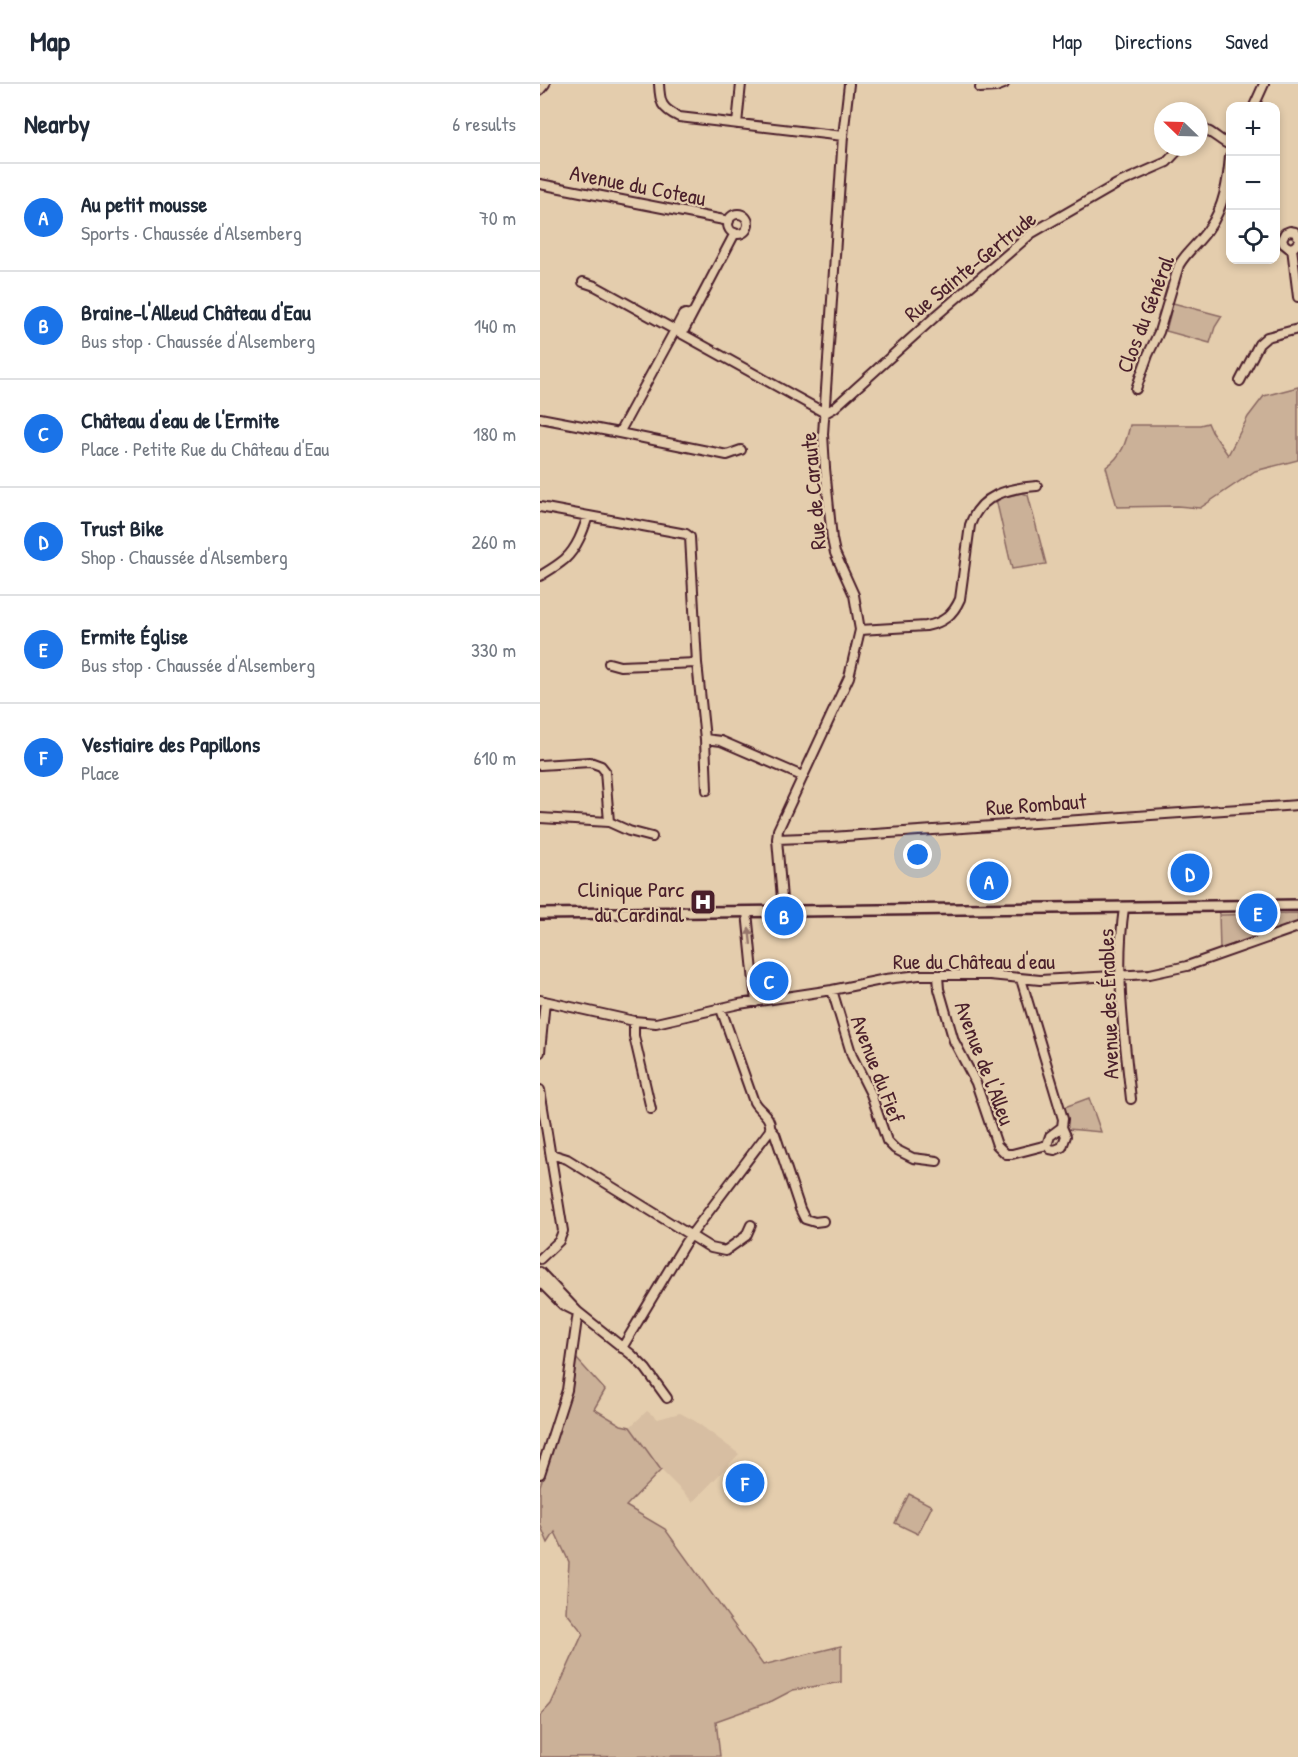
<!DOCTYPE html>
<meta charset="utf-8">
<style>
body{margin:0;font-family:"Patrick Hand",sans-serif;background:#f6f6f7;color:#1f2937}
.controls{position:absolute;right:18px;top:18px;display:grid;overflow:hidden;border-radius:12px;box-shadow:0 3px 9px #0003}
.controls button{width:54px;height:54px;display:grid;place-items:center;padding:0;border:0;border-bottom:2px solid #e0e1e3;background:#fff;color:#1f2937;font:30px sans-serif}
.compass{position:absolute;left:614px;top:18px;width:54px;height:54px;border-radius:50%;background:#fff;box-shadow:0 3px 9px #0003;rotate:293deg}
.you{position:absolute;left:378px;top:771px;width:21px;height:21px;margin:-15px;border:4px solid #fff;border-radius:50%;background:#1a73e8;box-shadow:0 0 0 9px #1a73e833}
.badge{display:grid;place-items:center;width:39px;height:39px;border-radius:50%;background:#1a73e8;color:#fff;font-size:20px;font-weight:700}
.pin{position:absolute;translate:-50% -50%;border:3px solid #fff;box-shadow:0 2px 6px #0006}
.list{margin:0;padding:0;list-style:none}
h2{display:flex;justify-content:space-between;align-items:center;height:78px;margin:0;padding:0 24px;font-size:26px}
h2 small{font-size:20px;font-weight:400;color:#747a83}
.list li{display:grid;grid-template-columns:39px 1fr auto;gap:18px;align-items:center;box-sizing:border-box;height:108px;padding:0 24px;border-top:2px solid #e0e1e3}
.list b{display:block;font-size:22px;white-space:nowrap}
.list p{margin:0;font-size:20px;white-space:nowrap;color:#747a83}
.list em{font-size:20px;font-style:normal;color:#747a83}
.icon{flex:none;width:33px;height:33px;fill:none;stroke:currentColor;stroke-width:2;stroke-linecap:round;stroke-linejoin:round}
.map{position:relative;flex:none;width:758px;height:1673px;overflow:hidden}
header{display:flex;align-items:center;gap:36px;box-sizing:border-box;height:84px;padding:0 30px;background:#fff;border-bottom:2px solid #e0e1e3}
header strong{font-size:28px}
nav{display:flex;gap:33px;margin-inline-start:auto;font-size:21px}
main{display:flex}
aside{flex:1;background:#fff}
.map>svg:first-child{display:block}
</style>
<header>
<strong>Map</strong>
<nav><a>Map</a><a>Directions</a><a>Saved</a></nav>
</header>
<main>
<aside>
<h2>Nearby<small>6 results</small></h2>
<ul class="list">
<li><span class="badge">A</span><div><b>Au petit mousse</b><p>Sports · Chaussée d'Alsemberg</p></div><em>70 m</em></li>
<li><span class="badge">B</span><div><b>Braine-l'Alleud Château d'Eau</b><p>Bus stop · Chaussée d'Alsemberg</p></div><em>140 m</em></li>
<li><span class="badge">C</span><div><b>Château d'eau de l'Ermite</b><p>Place · Petite Rue du Château d'Eau</p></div><em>180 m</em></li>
<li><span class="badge">D</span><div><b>Trust Bike</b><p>Shop · Chaussée d'Alsemberg</p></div><em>260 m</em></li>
<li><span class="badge">E</span><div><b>Ermite Église</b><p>Bus stop · Chaussée d'Alsemberg</p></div><em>330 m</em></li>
<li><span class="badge">F</span><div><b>Vestiaire des Papillons</b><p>Place</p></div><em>610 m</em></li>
</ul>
</aside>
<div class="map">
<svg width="758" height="1673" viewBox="0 0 758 1673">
<rect width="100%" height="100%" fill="#e4cdad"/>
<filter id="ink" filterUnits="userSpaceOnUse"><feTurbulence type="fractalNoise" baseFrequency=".0167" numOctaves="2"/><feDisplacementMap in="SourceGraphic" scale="12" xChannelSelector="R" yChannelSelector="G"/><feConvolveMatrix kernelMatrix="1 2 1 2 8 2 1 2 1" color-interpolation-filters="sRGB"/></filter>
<g filter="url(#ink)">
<path fill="#d7bea2" d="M 107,1327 L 118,1335 L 140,1329 L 155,1337 L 199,1370 L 153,1418 L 121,1386 L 90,1343 Z"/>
<path fill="#cbb198" stroke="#8a6862" stroke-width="1.5" d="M 633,219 L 682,232 L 675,243 L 670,259 L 626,247 Z
M 758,303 L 758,376 L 715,387 L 660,424 L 637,422 L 577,423 L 566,383 C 582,372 586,359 590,341 L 660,341 L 668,339 L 672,348 L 688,371 L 708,333 L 724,312 Z
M 482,409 L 488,411 L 506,480 L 472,485 L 456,415 Z
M 679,829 L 681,831 L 758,829 L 758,838 L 680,867 Z
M 549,1014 L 561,1048 L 528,1045 L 522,1024 Z
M 35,1273 L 65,1306 L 54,1325 L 81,1341 L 90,1343 L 121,1386 L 86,1422 L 125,1445 L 223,1581 L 301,1562 L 301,1598 L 253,1606 L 232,1617 L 176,1637 L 180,1672 L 0,1673 L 0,1632 L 11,1620 L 43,1549 L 26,1528 L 29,1478 L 15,1448 L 8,1459 L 0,1440 L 0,1402 L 25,1325 Z
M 369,1410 L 392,1422 L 378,1450 L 355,1439 Z"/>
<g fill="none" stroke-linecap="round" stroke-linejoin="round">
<g stroke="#4a1f2b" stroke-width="12">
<path id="minor" d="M 119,0 C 120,19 121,24 139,33 L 303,52
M 440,4 L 456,3 L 464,0
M 0,6 L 5,0
M 714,22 L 724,0
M 197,40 L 201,0
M 659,45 C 671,45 679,57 690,61
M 0,100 L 189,137
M188 140a10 10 0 1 1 20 0a10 10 0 1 1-20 0Z
M 758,152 L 755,148 L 750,147 L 745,149 L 742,155 L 744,160 L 749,164 L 754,163 L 758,159
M 752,164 L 758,213
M 43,198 L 55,202 L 135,246 L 143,231 L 145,230 L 152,231 L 142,250
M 152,231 L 195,149
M 700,297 L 719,260 L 727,253 L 758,245
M 596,305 L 608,271 L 619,248 L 639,181 C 647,167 660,158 669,144 C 684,124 688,96 690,72
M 0,334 L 79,349 L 135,246 L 285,329 L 294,324 L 397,231 L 492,149 L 577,100 L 627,78 L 641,63
M 79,349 L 187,371 L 201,366
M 0,423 L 146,450 L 150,453 L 157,579 L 165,655 L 181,657 L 262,692
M 0,492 C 8,487 17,482 25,475 C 37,464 43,447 48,432
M 320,546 L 386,542 C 403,539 413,531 420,515 L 430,441 C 440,411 468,404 497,402
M 69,579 L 80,582 L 157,579
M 165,655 L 167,706
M 0,681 L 50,678 L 61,682 L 65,687 L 69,738
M 0,734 L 69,738 L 89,747 L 112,753
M 237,755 L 291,753 L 758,721
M 584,824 C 575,886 584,952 591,1015
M 243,827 L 237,755 L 238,746 L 309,593 L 320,546 L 314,511 L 295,469 L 292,455 L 285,384 L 283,350 L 303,52 L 309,0
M 207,828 L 216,918
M 398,892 L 399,905 L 414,957 L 436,999 L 457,1061 L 466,1070 L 472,1070 L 507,1061 L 510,1065 L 515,1066 L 522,1063 L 526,1052 L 522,1043 L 523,1035 L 481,895
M 292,906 L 312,972 L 331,1010 L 347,1057 L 355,1065 L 373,1074 L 397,1077
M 0,916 L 94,937 L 116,939 L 199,920 L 292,906 L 346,895 L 379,891 L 450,891 L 500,896 L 610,890 L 647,882 L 758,843
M 94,937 L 94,952 L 111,1025
M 0,968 L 5,917
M 0,1006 L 23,1147 L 19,1157 L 0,1175
M 230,1044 L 235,1050 L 260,1125 L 265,1135 L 275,1138 L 283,1137
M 507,1061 L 510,1052 L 522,1043
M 11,1070 L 27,1075 L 171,1164 L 185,1167 L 206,1152 L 211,1141
M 0,1188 L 38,1228 L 92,1271 L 106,1285 L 127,1314
M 0,1198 L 23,1221 L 33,1226
M 82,1264 L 145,1159 L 230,1046 C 232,1032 220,1028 214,1018 L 181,925
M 0,1390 L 27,1306 L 38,1228"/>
</g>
<g stroke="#4a1f2b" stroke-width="14">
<path id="major" d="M 0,830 L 758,821"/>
</g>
<use href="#minor" stroke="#e4cdad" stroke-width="8"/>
<use href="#major" stroke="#e4cdad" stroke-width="9"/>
</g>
<defs><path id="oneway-solid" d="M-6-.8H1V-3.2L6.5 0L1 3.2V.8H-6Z" transform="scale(1.5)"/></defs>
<use fill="#97766c" href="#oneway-solid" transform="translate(210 852) rotate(-96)"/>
</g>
<defs>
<g id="hospital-square" transform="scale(1.35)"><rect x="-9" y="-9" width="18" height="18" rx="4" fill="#4a1f2b" stroke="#e4cdad"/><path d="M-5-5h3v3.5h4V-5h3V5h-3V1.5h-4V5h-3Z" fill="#fff"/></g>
</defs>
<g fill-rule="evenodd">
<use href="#hospital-square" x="163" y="818"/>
</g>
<g text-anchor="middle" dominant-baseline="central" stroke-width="4.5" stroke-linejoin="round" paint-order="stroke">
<g font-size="22" fill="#4a1f2b" stroke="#e4cdad">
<text transform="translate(98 101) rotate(11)">Avenue du Coteau</text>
<text transform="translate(430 182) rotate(-39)">Rue Sainte-Gertrude</text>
<text transform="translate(605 230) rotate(-69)">Clos du Général</text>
<text transform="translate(273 407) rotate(-95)">Rue de Caraute</text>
<text transform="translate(496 720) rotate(-4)">Rue Rombaut</text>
<text x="434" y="877">Rue du Château d'eau</text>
<text transform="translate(568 920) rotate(-92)">Avenue des Érables</text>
<text transform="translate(445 979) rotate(69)">Avenue de l'Alleu</text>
<text transform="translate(338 985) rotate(69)">Avenue du Fief</text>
</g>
<g font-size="22" fill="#4a1f2b" stroke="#e4cdad" text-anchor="end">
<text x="144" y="805">Clinique Parc<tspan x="144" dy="25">du Cardinal</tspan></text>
</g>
</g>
</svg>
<div class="controls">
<button>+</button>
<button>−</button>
<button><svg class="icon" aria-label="locate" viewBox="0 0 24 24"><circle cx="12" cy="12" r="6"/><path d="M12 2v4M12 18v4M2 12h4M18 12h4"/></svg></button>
</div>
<svg class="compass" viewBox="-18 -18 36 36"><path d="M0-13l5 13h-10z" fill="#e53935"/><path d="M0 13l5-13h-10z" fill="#747a83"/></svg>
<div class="you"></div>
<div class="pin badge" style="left:449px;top:797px">A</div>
<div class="pin badge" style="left:244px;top:832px">B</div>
<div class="pin badge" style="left:229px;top:897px">C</div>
<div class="pin badge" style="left:650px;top:789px">D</div>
<div class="pin badge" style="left:718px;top:829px">E</div>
<div class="pin badge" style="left:205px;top:1399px">F</div>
</div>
</main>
